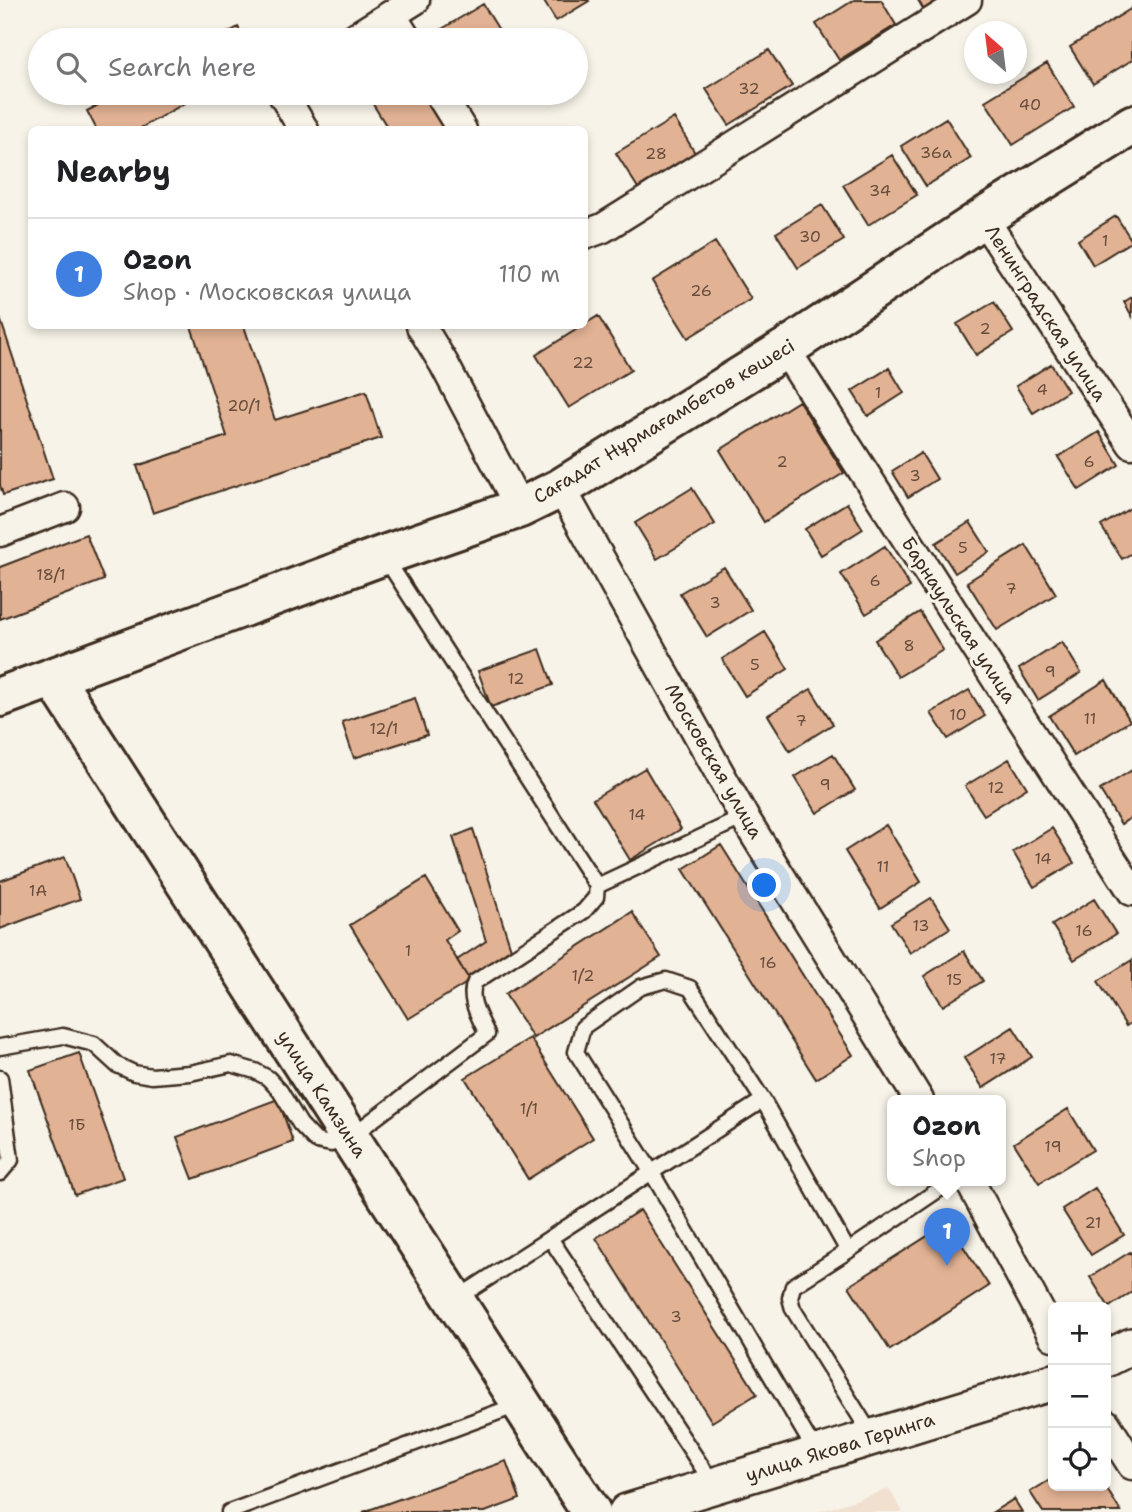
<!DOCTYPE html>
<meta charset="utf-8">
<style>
body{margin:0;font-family:"Shantell Sans",sans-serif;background:#f6f6f6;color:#202124}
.controls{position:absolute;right:21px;bottom:21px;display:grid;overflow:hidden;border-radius:10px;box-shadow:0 4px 10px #0003}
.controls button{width:63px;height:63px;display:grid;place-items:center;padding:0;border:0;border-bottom:2px solid #e0e0e0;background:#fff;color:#202124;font:35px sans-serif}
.compass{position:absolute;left:964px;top:21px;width:63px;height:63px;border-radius:50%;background:#fff;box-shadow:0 4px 10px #0003;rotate:332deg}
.you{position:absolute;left:765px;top:886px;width:24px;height:24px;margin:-18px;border:5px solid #fff;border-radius:50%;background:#1a73e8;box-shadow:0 0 0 10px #1a73e833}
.badge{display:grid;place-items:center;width:46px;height:46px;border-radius:50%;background:#0b8043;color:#fff;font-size:23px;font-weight:700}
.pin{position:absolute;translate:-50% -58px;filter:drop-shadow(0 2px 4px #0008)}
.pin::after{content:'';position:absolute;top:37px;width:24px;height:21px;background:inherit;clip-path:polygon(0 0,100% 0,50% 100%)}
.popup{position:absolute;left:887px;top:1095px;width:119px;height:91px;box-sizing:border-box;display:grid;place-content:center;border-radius:10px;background:#fff;filter:drop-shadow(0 2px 5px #0005);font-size:23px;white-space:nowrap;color:#757577}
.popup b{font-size:26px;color:#202124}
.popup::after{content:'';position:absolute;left:50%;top:100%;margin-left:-14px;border:14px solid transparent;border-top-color:#fff}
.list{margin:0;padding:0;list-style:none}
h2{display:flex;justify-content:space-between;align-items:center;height:91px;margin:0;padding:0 28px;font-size:30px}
h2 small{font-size:23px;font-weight:400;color:#757577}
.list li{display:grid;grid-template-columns:46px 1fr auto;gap:21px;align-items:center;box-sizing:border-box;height:112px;padding:0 28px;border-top:2px solid #e0e0e0}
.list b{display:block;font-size:26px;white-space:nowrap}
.list p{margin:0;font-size:23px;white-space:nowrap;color:#757577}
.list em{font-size:23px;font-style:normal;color:#757577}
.icon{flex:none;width:38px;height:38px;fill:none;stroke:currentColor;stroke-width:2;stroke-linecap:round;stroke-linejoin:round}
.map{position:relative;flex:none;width:1132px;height:1512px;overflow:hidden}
.search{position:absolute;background:#fff;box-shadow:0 4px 10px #0003;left:28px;top:28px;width:560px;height:77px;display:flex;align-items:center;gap:18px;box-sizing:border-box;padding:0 24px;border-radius:38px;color:#757577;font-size:26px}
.panel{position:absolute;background:#fff;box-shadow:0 4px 10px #0003;left:28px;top:126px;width:560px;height:203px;border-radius:10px}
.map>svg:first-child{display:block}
</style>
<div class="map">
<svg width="1132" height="1512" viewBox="0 0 1132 1512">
<rect width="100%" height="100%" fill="#f7f3e8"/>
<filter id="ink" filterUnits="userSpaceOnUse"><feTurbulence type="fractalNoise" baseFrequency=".0143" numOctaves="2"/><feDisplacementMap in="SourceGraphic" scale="14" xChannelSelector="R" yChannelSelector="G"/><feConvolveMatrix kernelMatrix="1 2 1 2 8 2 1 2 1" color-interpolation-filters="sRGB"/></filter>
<g filter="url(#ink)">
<path fill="#f1e0cf" d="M 889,1489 L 903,1512 L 818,1512 Z"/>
<path fill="#e2b294" stroke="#3b2a1e" stroke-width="2" d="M 543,0 L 588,0 L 589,1 L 556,21 Z
M 854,0 L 881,0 L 896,25 L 839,60 L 816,24 Z
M 918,0 L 956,0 L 928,17 Z
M 483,4 L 505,40 L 442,40 L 437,32 Z
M 1132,8 L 1132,60 L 1093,84 L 1070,47 Z
M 238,27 L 245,40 L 215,40 Z
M 769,50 L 792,86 L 729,125 L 706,89 Z
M 1047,63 L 1074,107 L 1013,145 L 985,101 Z
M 120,93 L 203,93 L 137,130 L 97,130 L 87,111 Z
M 366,93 L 427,93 L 449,130 L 389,130 Z
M 674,118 L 695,153 L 638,188 L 616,153 Z
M 946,118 L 971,158 L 926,186 L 901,146 Z
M 892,155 L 917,195 L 868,225 L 843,185 Z
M 822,205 L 844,240 L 798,268 L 776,233 Z
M 1116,216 L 1132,241 L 1093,265 L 1078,240 Z
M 715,242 L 751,299 L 688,338 L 652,281 Z
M 1132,297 L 1132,316 L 1124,302 Z
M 994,302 L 1013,332 L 976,355 L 957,324 Z
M 598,316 L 631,370 L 569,408 L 536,355 Z
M 0,318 L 53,479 L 3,495 L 0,485 Z
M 191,326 L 244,326 L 275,420 L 366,391 L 381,438 L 153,513 L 137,466 L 227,436 Z
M 1051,364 L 1068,391 L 1033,413 L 1016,386 Z
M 889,368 L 904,393 L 868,416 L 852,391 Z
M 799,401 L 844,473 L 764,522 L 720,450 Z
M 1099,432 L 1119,465 L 1079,490 L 1058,457 Z
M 921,453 L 937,479 L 908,497 L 892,471 Z
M 692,488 L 715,524 L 657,559 L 635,523 Z
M 847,503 L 863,529 L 821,555 L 805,529 Z
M 1132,507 L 1132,553 L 1122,559 L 1101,526 Z
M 970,522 L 989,552 L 955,573 L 936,543 Z
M 86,534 L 104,580 L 0,619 L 0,567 Z
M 1026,545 L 1056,594 L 997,630 L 967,582 Z
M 885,546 L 910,587 L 866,614 L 841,574 Z
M 724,567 L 751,610 L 707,637 L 680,593 Z
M 920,612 L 943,650 L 898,677 L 875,640 Z
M 765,632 L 788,669 L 745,696 L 722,659 Z
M 1062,642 L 1081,673 L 1038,700 L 1019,669 Z
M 540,649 L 553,685 L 491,707 L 478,671 Z
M 1106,680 L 1130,721 L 1074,756 L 1049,716 Z
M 811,689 L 833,724 L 790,751 L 768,715 Z
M 969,690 L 985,716 L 948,739 L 931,713 Z
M 415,698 L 427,735 L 354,758 L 342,722 Z
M 833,754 L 855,790 L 817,813 L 795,777 Z
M 1009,759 L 1027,788 L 984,815 L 965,786 Z
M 645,768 L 681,829 L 630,860 L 593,799 Z
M 1132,770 L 1132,817 L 1121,824 L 1100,790 Z
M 886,825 L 921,882 L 880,908 L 845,851 Z
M 1052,828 L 1074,863 L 1034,887 L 1013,852 Z
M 473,829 L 512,952 L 470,981 L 457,960 L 486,941 L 453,837 Z
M 721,845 L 853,1055 L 816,1079 L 683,869 Z
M 65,857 L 80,899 L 0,929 L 0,881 Z
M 426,878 L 458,931 L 445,940 L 470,981 L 408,1019 L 350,925 Z
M 931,898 L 950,928 L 910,953 L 891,923 Z
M 1094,899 L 1116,934 L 1074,960 L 1052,925 Z
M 632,912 L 661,957 L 533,1038 L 505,994 Z
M 964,951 L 983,981 L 943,1006 L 924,976 Z
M 1132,960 L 1132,1022 L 1126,1026 L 1098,981 Z
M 1013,1027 L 1032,1057 L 983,1088 L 964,1058 Z
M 530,1038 L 593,1138 L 528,1179 L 465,1078 Z
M 79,1053 L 123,1178 L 75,1195 L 30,1070 Z
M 278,1099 L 293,1142 L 193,1179 L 177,1137 Z
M 1068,1109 L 1093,1150 L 1039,1183 L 1014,1143 Z
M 1095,1188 L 1124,1235 L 1091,1255 L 1062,1209 Z
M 640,1210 L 757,1394 L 712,1422 L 596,1238 Z
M 948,1223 L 989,1286 L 890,1350 L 849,1286 Z
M 1130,1252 L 1132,1255 L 1132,1292 L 1109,1307 L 1090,1277 Z
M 506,1461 L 520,1499 L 485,1512 L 363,1512 Z
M 1053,1478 L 1053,1486 L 1105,1486 L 1121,1512 L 1043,1512 L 1030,1492 Z
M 1014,1499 L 1022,1512 L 993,1512 Z"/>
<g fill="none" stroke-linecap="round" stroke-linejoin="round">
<g stroke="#3b2a1e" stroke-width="19">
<path id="service" d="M 384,556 L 597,886 L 744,817
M 0,1047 L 63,1036 L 94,1044 L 117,1065 L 134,1073 L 152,1076 L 190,1073 L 231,1064 L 255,1071 L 268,1078 L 280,1091 L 300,1124 L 316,1141 L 331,1144 L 350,1137 L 487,1034 C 480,1018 467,999 475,982 L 584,911 L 596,897 L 597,886
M 0,1078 L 11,1160 L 0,1173
M 763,1100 L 690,988 L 666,980 L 641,987 L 583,1027 L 576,1052 L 652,1173 L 817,1454
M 550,1238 L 714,1485
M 848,1251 L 793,1286 L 790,1298 L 793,1309 L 872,1436
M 456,1299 L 763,1100 L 848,1251 L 953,1180
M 229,1512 L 520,1404"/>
</g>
<g stroke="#3b2a1e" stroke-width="33">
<path id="minor" d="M 392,16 L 407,40
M 351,40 L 415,0
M 282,93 L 304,130
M 439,93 L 462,130
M 983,218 L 1132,444
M 584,235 L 603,228 L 967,0
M 421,326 L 444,364 L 520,508
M 785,349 L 1132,891
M 561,488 L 744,817 L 919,1100
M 0,532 L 65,507
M 969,1180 L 1053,1336
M 1106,1424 L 1132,1465"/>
</g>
<g stroke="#3b2a1e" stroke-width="40">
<path id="tertiary" d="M 1106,1359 L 1132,1346
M 627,1512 L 1053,1382"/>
</g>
<g stroke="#3b2a1e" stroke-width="44">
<path id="secondary" d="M 53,677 L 591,1512
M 0,697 L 384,555 L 520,508 L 561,488 L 785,349 L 983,218 L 1132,125"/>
</g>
<use href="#service" stroke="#f7f3e8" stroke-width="14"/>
<use href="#minor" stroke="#f7f3e8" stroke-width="28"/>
<use href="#tertiary" stroke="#f7f3e8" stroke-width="35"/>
<use href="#secondary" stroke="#f7f3e8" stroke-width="38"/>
</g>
</g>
<g text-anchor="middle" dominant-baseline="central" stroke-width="6" stroke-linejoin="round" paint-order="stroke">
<g font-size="16" fill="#654c3c">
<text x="749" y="88">32</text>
<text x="1030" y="104">40</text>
<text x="936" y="152">36а</text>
<text x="656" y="153">28</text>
<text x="880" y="190">34</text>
<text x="810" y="236">30</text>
<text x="1105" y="240">1</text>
<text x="701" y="290">26</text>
<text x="985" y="328">2</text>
<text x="583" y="362">22</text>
<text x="1042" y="389">4</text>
<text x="878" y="392">1</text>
<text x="244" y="405">20/1</text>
<text x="782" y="461">2</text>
<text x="1089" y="461">6</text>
<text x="915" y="475">3</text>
<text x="963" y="547">5</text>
<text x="51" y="574">18/1</text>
<text x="875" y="580">6</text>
<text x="1011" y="588">7</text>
<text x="715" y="602">3</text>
<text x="909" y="645">8</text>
<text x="755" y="664">5</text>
<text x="1050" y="671">9</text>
<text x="516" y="678">12</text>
<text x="958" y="714">10</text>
<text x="1090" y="718">11</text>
<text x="801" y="720">7</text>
<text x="384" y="728">12/1</text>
<text x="825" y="784">9</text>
<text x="996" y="787">12</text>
<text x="637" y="814">14</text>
<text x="1043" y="858">14</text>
<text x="883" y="866">11</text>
<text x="38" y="890">1А</text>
<text x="921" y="925">13</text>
<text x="1084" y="930">16</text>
<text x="408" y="950">1</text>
<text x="768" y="962">16</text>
<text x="583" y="975">1/2</text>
<text x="954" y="979">15</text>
<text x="998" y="1058">17</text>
<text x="529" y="1108">1/1</text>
<text x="77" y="1124">1Б</text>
<text x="1053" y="1146">19</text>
<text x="1093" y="1222">21</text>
<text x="676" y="1316">3</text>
</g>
<g font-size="19" fill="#3b2a1e" stroke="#f7f3e8">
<text transform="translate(1046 313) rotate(57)">Ленинградская улица</text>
<text transform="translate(664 421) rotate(-31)">Сағадат Нұрмағамбетов көшесі</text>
<text transform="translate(959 620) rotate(57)">Барнаульская улица</text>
<text transform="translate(714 761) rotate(60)">Московская улица</text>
<text transform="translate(322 1094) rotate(57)">улица Камзина</text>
<text transform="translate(840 1447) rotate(-17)">улица Якова Геринга</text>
</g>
</g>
</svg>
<div class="controls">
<button>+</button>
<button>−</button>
<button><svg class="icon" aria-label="locate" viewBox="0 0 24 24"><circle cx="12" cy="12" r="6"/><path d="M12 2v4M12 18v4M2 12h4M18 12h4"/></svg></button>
</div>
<svg class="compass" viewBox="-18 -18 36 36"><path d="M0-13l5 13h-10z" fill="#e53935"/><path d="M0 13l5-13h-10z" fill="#757577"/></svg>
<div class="you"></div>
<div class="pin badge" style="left:947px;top:1266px;background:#3f7fe0">1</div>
<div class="popup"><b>Ozon</b>Shop</div>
<div class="search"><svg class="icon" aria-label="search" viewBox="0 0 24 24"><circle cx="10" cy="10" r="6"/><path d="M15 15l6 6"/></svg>Search here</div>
<section class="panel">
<h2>Nearby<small></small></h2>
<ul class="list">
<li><span class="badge" style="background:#3f7fe0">1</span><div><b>Ozon</b><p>Shop · Московская улица</p></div><em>110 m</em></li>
</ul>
</section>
</div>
